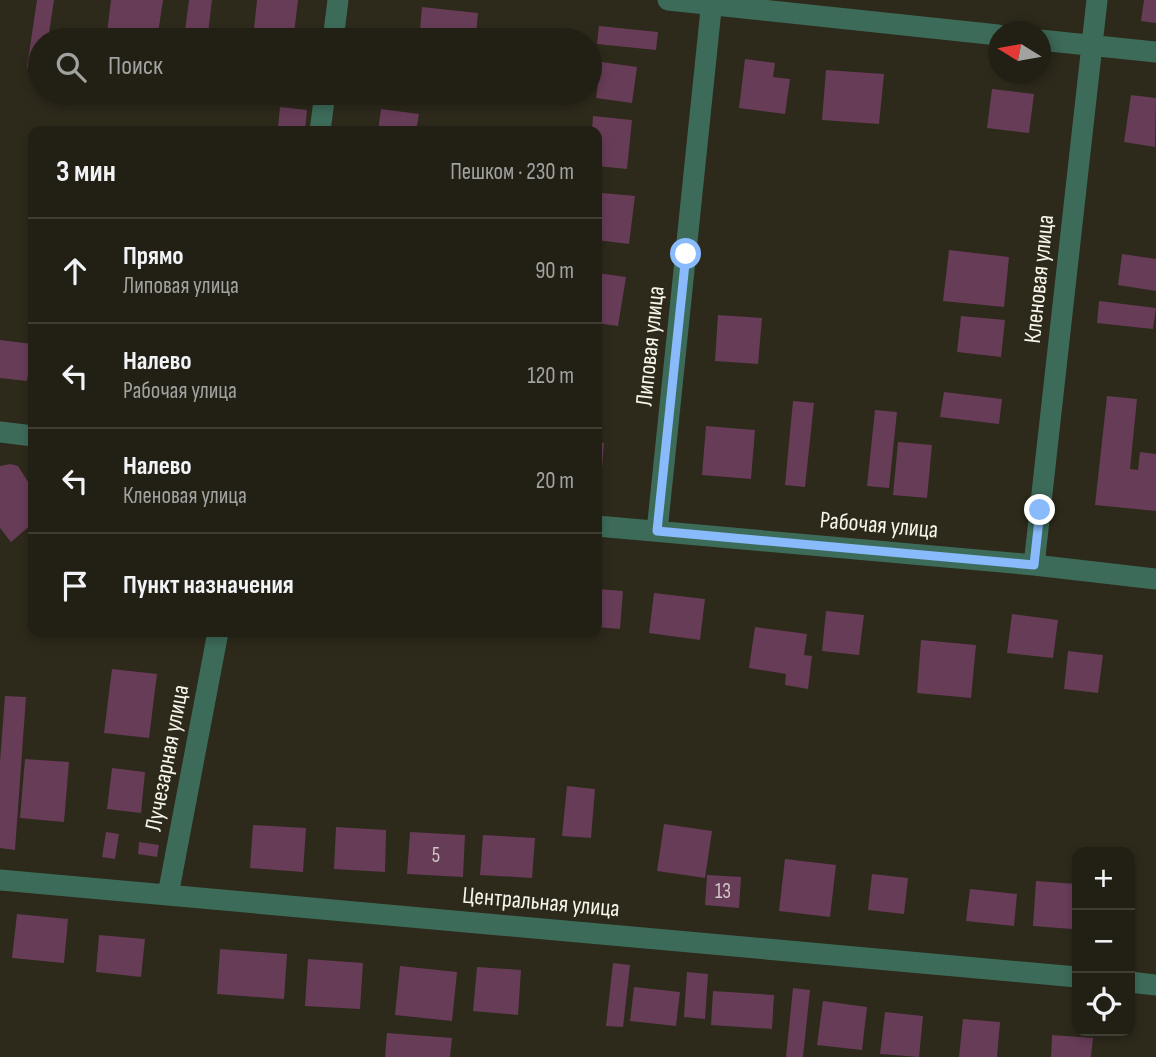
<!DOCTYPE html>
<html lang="ru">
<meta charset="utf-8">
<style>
body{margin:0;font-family:"Sofia Sans Condensed",sans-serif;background:#2a271d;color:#f1f3f6}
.controls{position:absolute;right:21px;bottom:21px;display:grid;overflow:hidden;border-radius:14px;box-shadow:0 4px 10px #0003}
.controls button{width:63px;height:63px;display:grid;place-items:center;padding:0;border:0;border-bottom:2px solid #3f3d34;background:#221f14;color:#f1f3f6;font:35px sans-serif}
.compass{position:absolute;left:988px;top:21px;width:63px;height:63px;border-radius:50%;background:#221f14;box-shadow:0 4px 10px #0003;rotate:281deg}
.stop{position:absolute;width:21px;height:21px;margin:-16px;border:5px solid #88bafc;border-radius:50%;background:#fff}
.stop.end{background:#88bafc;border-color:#fff;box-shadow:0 2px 7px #0008}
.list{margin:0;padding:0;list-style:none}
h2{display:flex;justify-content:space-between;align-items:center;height:91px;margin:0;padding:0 28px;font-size:30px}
h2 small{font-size:23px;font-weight:400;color:#a2a2a0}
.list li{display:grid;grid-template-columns:46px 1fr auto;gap:21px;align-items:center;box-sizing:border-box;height:105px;padding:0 28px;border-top:2px solid #3f3d34}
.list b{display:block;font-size:26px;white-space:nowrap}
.list p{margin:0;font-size:23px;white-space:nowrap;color:#a2a2a0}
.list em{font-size:23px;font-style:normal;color:#a2a2a0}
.icon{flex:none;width:38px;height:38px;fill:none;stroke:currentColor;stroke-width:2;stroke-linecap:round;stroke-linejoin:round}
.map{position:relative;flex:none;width:1156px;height:1057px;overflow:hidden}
.search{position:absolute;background:#221f14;box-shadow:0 4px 10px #0003;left:28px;top:28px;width:574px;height:77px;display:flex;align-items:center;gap:18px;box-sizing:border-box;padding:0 24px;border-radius:38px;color:#a2a2a0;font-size:26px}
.panel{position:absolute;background:#221f14;box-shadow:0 4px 10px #0003;left:28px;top:126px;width:574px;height:511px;border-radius:14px}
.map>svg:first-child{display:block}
</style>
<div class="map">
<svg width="1156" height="1057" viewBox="0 0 1156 1057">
<rect width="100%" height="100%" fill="#2d291b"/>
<path fill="#673c57" d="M 37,0 L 54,0 L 48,40 L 40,40 L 40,69 L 27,67 Z
M 111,0 L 163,0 L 157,40 L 107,33 Z
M 189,0 L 212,0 L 208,34 L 185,31 Z
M 257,0 L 298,0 L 294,34 L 254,29 Z
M 1144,0 L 1156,0 L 1156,23 L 1141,21 Z
M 422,7 L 478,13 L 476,35 L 420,30 Z
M 599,26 L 658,32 L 656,50 L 597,44 Z
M 391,30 L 424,34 L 423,40 L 390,40 Z
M 745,59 L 775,63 L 773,77 L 790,79 L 785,114 L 739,108 Z
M 601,62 L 637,67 L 632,103 L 596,98 Z
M 826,70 L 884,74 L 879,124 L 822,120 Z
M 992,89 L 1034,94 L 1029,133 L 987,128 Z
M 1131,95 L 1156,98 L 1155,147 L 1124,142 Z
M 280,107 L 307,110 L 305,130 L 278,128 Z
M 381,109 L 419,114 L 416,131 L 378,131 Z
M 593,116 L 632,120 L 627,169 L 597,166 L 597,131 L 592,131 Z
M 602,193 L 635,196 L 629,244 L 597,240 Z
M 949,250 L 1009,257 L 1004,307 L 943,301 Z
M 1122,254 L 1156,259 L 1156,291 L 1118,285 Z
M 597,273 L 626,277 L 618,326 L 597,323 Z
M 1099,301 L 1156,308 L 1153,329 L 1097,323 Z
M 718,315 L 762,318 L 758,364 L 715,361 Z
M 961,316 L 1005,320 L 1001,357 L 957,352 Z
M 0,340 L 32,344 L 27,381 L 0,378 Z
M 944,392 L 1002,399 L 999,424 L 940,417 Z
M 1107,396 L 1137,399 L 1130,469 L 1138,470 L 1140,452 L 1156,454 L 1156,511 L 1095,505 Z
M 793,401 L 814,403 L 805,487 L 785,485 Z
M 875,410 L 897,412 L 889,488 L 867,486 Z
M 706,426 L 755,430 L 751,479 L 702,475 Z
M 597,442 L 604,443 L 601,482 L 597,482 Z
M 898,442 L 932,445 L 927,498 L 893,495 Z
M 10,464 L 18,466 L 30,485 L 33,481 L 33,523 L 11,542 L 0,528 L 0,466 Z
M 597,589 L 623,591 L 620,629 L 597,627 Z
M 654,593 L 705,599 L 700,640 L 649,633 Z
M 826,611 L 864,615 L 859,655 L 822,651 Z
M 1012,614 L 1058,620 L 1053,658 L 1007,653 Z
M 755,627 L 807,634 L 804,655 L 812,656 L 808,689 L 785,685 L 786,674 L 749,668 Z
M 921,640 L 976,645 L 971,698 L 917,693 Z
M 1068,651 L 1103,655 L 1098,693 L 1064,689 Z
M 112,669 L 157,674 L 149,738 L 104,733 Z
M 5,696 L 26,697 L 15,850 L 0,848 L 0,762 Z
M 25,759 L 69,762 L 64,822 L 20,818 Z
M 112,768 L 145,772 L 141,813 L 107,809 Z
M 567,786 L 595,789 L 591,838 L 562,836 Z
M 664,824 L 712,831 L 705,878 L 657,871 Z
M 253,825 L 306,828 L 303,872 L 250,868 Z
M 336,827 L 386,830 L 385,872 L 334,869 Z
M 106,832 L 119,834 L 115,859 L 102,857 Z
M 410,832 L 465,835 L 463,877 L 407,874 Z
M 483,835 L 535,838 L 532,878 L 480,875 Z
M 139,842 L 159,845 L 157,857 L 138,854 Z
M 785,859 L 836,865 L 830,917 L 779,911 Z
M 872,874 L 908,878 L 904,914 L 868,910 Z
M 707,875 L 741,877 L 739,908 L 705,905 Z
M 1036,881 L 1076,884 L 1072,929 L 1033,926 Z
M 970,889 L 1017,894 L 1014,926 L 966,921 Z
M 17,914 L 68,919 L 64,963 L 12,958 Z
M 99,935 L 145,939 L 141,977 L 96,972 Z
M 220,949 L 287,954 L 284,999 L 217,994 Z
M 308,959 L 363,963 L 360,1009 L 305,1006 Z
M 613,963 L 630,965 L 623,1027 L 606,1026 Z
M 400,966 L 457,972 L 452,1021 L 395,1015 Z
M 477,967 L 521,970 L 518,1015 L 473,1011 Z
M 687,972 L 708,974 L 705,1019 L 684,1017 Z
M 634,987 L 680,992 L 676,1026 L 630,1021 Z
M 793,988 L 810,990 L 803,1057 L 786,1057 Z
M 713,991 L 774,995 L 772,1029 L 711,1025 Z
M 823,1001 L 867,1007 L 862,1050 L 817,1045 Z
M 885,1012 L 923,1016 L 919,1057 L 880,1054 Z
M 963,1019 L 1000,1022 L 997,1057 L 959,1057 Z
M 387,1033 L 452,1038 L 450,1057 L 385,1057 Z
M 1052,1035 L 1093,1038 L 1091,1057 L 1051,1057 Z"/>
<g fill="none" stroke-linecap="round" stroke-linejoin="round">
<path stroke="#3d6b59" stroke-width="21" d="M 668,0 L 998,35
M 333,40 L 338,0
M 1040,40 L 1156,52
M 320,131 L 325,93
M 0,432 L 33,436
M 597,526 L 1034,565 L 1156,579
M 657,531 L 712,0
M 1034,565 L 1097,0
M 0,880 L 1077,977
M 168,895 L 218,632
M 1130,982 L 1156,985"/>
</g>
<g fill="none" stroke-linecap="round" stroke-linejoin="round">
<path stroke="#88bafc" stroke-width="9" d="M 686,254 L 657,531 L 1034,565 L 1040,510"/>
</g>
<g text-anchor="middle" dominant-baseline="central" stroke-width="5" stroke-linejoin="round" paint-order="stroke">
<g font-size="21" fill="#d2c6c6">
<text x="436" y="855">5</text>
<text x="723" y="891">13</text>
</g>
<g font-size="24" fill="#f6f4eb" stroke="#2d291b">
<text transform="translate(1039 279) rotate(-84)">Кленовая улица</text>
<text transform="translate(650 346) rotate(-84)">Липовая улица</text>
<text transform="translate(879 525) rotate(5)">Рабочая улица</text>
<text transform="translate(167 758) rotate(-79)">Лучезарная улица</text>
<text transform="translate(541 902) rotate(5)">Центральная улица</text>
</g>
</g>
</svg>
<div class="controls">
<button>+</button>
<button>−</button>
<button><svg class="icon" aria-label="locate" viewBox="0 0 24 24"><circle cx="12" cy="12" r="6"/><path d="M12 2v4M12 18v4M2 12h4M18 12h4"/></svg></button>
</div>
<svg class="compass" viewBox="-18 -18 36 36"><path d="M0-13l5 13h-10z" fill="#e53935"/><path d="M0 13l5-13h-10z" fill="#a2a2a0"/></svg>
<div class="stop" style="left:686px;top:254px"></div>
<div class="stop end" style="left:1040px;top:510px"></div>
<div class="search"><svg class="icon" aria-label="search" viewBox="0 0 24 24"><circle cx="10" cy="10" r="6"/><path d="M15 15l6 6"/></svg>Поиск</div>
<section class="panel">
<h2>3 мин<small>Пешком · 230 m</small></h2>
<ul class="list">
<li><svg class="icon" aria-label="ahead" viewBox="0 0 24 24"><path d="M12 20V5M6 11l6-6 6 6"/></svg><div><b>Прямо</b><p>Липовая улица</p></div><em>90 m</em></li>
<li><svg class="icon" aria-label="left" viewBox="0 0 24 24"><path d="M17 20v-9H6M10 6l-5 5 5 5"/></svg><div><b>Налево</b><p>Рабочая улица</p></div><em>120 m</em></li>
<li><svg class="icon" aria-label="left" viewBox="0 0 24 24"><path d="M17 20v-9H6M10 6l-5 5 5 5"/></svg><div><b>Налево</b><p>Кленовая улица</p></div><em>20 m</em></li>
<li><svg class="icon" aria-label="arrive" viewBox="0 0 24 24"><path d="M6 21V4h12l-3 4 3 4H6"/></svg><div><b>Пункт назначения</b></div></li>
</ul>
</section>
</div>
